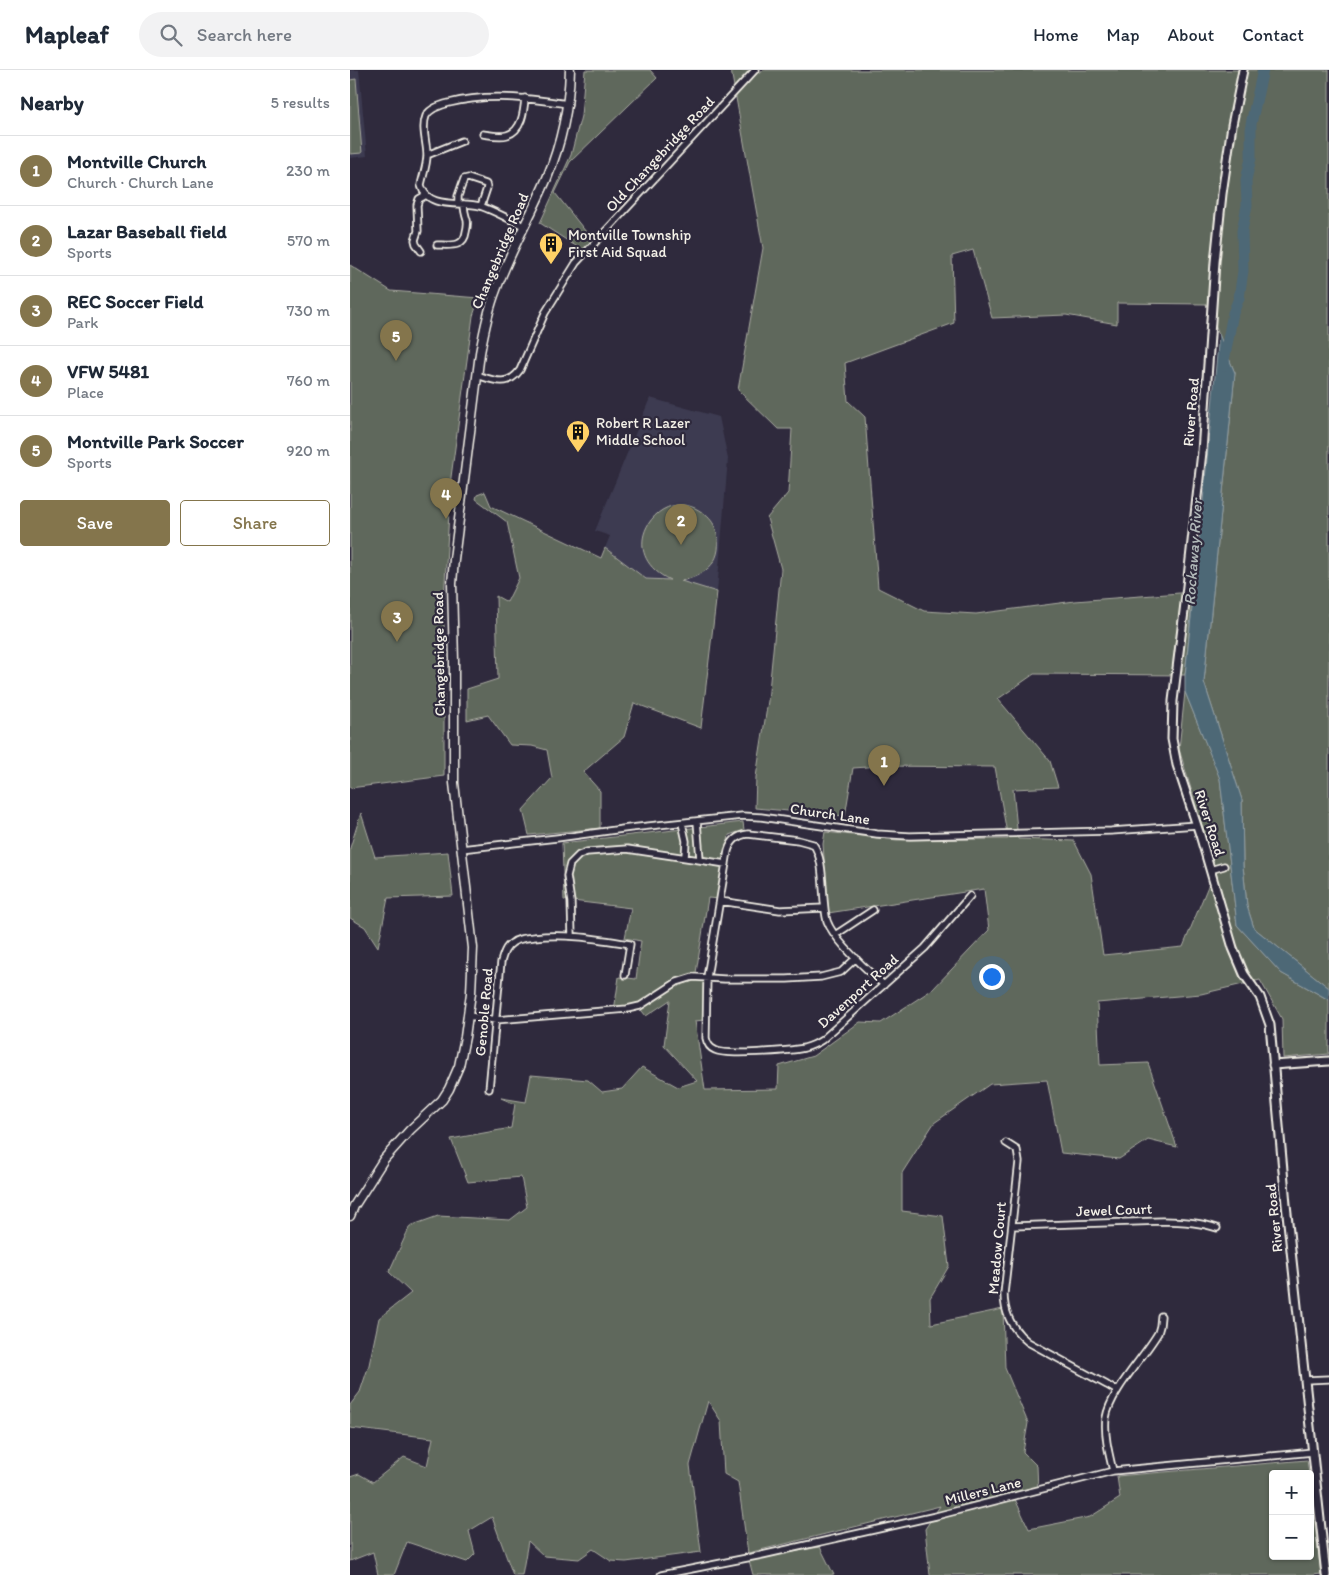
<!DOCTYPE html>
<meta charset="utf-8">
<style>
body{margin:0;font-family:Itim,sans-serif;background:#f2f2f3;color:#1f2937}
.controls{position:absolute;right:15px;bottom:15px;display:grid;overflow:hidden;border-radius:5px;box-shadow:0 1px 4px #0004}
.controls button{width:45px;height:45px;display:grid;place-items:center;padding:0;border:0;border-bottom:1px solid #e0e1e3;background:#fff;color:#1f2937;font:25px sans-serif}
.you{position:absolute;left:641px;top:906px;width:18px;height:18px;margin:-12px;border:4px solid #fff;border-radius:50%;background:#1a73e8;box-shadow:0 0 0 8px #1a73e833}
.badge{display:grid;place-items:center;width:32px;height:32px;border-radius:50%;background:#84754c;color:#fff;font-size:16px;font-weight:700}
.pin{position:absolute;translate:-50% -41px;filter:drop-shadow(0 1px 2px #0008)}
.pin::after{content:'';position:absolute;top:26px;width:18px;height:15px;background:inherit;clip-path:polygon(0 0,100% 0,50% 100%)}
.list{margin:0;padding:0;list-style:none}
h2{display:flex;justify-content:space-between;align-items:center;height:65px;margin:0;padding:0 20px;font-size:21px}
h2 small{font-size:16px;font-weight:400;color:#747a83}
.list li{display:grid;grid-template-columns:32px 1fr auto;gap:15px;align-items:center;box-sizing:border-box;height:70px;padding:0 20px;border-top:1px solid #e0e1e3}
.list b{display:block;font-size:19px;white-space:nowrap}
.list p{margin:0;font-size:16px;white-space:nowrap;color:#747a83}
.list em{font-size:16px;font-style:normal;color:#747a83}
.actions{display:flex;gap:10px;padding:15px 20px}
.actions a{flex:1;padding:11px 0;border:1px solid #84754c;border-radius:5px;text-align:center;font-size:18px;color:#84754c}
.actions .main{background:#84754c;color:#fff}
.icon{flex:none;width:28px;height:28px;fill:none;stroke:currentColor;stroke-width:2;stroke-linecap:round;stroke-linejoin:round}
.map{position:relative;flex:none;width:979px;height:1505px;overflow:hidden}
header{display:flex;align-items:center;gap:30px;box-sizing:border-box;height:70px;padding:0 25px;background:#fff;border-bottom:1px solid #e0e1e3}
header strong{font-size:24px}
nav{display:flex;gap:28px;margin-inline-start:auto;font-size:18px}
.search{width:350px;height:45px;background:#f2f2f3;display:flex;align-items:center;gap:12px;box-sizing:border-box;padding:0 18px;border-radius:28px;color:#747a83;font-size:19px}
main{display:flex}
aside{flex:1;background:#fff}
.map>svg:first-child{display:block}
</style>
<header>
<strong>Mapleaf</strong>
<div class="search"><svg class="icon" aria-label="search" viewBox="0 0 24 24"><circle cx="10" cy="10" r="6"/><path d="M15 15l6 6"/></svg>Search here</div>
<nav><a>Home</a><a>Map</a><a>About</a><a>Contact</a></nav>
</header>
<main>
<aside>
<h2>Nearby<small>5 results</small></h2>
<ul class="list">
<li><span class="badge">1</span><div><b>Montville Church</b><p>Church · Church Lane</p></div><em>230 m</em></li>
<li><span class="badge">2</span><div><b>Lazar Baseball field</b><p>Sports</p></div><em>570 m</em></li>
<li><span class="badge">3</span><div><b>REC Soccer Field</b><p>Park</p></div><em>730 m</em></li>
<li><span class="badge">4</span><div><b>VFW 5481</b><p>Place</p></div><em>760 m</em></li>
<li><span class="badge">5</span><div><b>Montville Park Soccer</b><p>Sports</p></div><em>920 m</em></li>
</ul>
<div class="actions"><a class="main">Save</a><a>Share</a></div>
</aside>
<div class="map">
<svg width="979" height="1505" viewBox="0 0 979 1505">
<rect width="100%" height="100%" fill="#2f2a3d"/>
<filter id="ink" filterUnits="userSpaceOnUse"><feTurbulence type="fractalNoise" baseFrequency=".02" numOctaves="2"/><feDisplacementMap in="SourceGraphic" scale="10" xChannelSelector="R" yChannelSelector="G"/><feConvolveMatrix kernelMatrix="1 2 1 2 8 2 1 2 1" color-interpolation-filters="sRGB"/></filter>
<g filter="url(#ink)">
<path fill="#3d3b51" d="M 0,0 L 9,0 L 17,86 L 0,88 Z
M 300,328 L 369,347 L 378,389 L 367,522 L 327,510 L 296,509 L 255,478 L 260,466 L 245,461 Z"/>
<path fill="#5f675b" stroke="#aaaca2" d="M 235,0 L 300,0 L 307,8 L 220,92 L 205,123 L 244,172 L 235,182 L 190,153 L 221,85 L 231,46 Z
M 381,0 L 410,0 L 410,4 L 413,0 L 979,0 L 979,918 L 904,858 L 897,836 L 893,795 L 892,730 L 854,612 L 885,303 L 856,234 L 767,233 L 767,254 L 716,245 L 642,248 L 623,180 L 602,186 L 604,253 L 495,293 L 498,331 L 515,347 L 528,518 L 574,541 L 626,544 L 725,531 L 843,522 L 835,605 L 684,604 L 648,629 L 700,691 L 708,717 L 663,719 L 668,769 L 724,771 L 741,804 L 753,885 L 833,877 L 865,799 L 829,679 L 835,622 L 870,708 L 887,855 L 931,903 L 979,930 L 979,984 L 933,988 L 932,949 L 910,910 L 851,924 L 747,933 L 750,995 L 798,993 L 827,1077 L 798,1070 L 769,1089 L 711,1083 L 697,1010 L 640,1014 L 584,1053 L 552,1103 L 552,1141 L 593,1146 L 599,1196 L 580,1228 L 581,1254 L 653,1239 L 655,1298 L 678,1353 L 673,1382 L 687,1396 L 688,1420 L 664,1427 L 679,1459 L 740,1447 L 770,1428 L 767,1406 L 957,1390 L 959,1404 L 923,1404 L 923,1486 L 960,1486 L 960,1415 L 971,1504 L 963,1505 L 580,1505 L 575,1459 L 590,1436 L 398,1483 L 388,1412 L 374,1404 L 371,1351 L 358,1331 L 340,1395 L 351,1482 L 276,1492 L 261,1491 L 243,1479 L 229,1489 L 194,1486 L 178,1471 L 172,1505 L 163,1505 L 142,1447 L 119,1461 L 125,1484 L 117,1492 L 57,1472 L 44,1505 L 28,1505 L 23,1482 L 0,1491 L 0,1407 L 9,1404 L 23,1412 L 54,1387 L 77,1396 L 83,1368 L 0,1358 L 0,1335 L 10,1322 L 19,1295 L 29,1248 L 61,1223 L 39,1202 L 60,1156 L 88,1146 L 160,1150 L 177,1137 L 171,1107 L 118,1112 L 101,1069 L 161,1058 L 165,1034 L 151,1028 L 176,1032 L 181,1005 L 238,1010 L 252,1022 L 272,1019 L 292,997 L 328,1017 L 347,1011 L 314,975 L 320,930 L 296,946 L 288,936 L 264,941 L 269,907 L 286,909 L 291,871 L 275,868 L 281,838 L 214,830 L 212,773 L 393,752 L 394,760 L 379,765 L 369,829 L 358,828 L 345,909 L 358,910 L 354,950 L 345,951 L 355,1020 L 428,1019 L 429,996 L 463,986 L 510,952 L 531,953 L 583,919 L 639,860 L 634,819 L 478,843 L 473,774 L 475,762 L 547,770 L 658,769 L 645,697 L 531,696 L 503,698 L 495,746 L 405,738 L 406,707 L 418,631 L 431,499 L 417,448 L 438,423 L 442,359 L 428,359 L 388,320 L 413,178 Z
M 6,9 L 12,83 L 0,84 L 0,10 Z
M 0,195 L 41,221 L 129,228 L 123,246 L 101,407 L 94,530 L 94,706 L 0,718 Z
M 135,422 L 141,436 L 251,488 L 255,478 L 296,509 L 320,510 C 260,481 312,411 353,443 C 359,447 364,453 366,460 C 375,490 357,505 331,511 L 367,522 L 351,658 L 284,633 L 274,667 L 233,702 L 250,721 L 250,758 L 179,765 L 173,740 L 202,708 L 197,680 L 182,676 L 160,675 L 138,645 L 117,650 L 117,619 L 148,609 L 146,526 L 157,532 L 169,508 L 157,452 L 126,429 L 127,425 Z
M 11,743 L 25,787 L 98,782 L 103,826 L 38,828 L 28,877 L 15,857 L 0,848 L 0,778 Z
M 470,1477 L 484,1505 L 403,1505 L 399,1490 Z"/>
<path fill="#4e6776" stroke="#909ea4" d="M 869,264 L 885,303 L 854,612 L 892,730 L 893,796 L 897,836 L 904,858 L 979,918 L 979,930 L 931,903 L 887,855 L 870,709 L 835,622 L 835,605 L 853,431 Z"/>
<g fill="none" stroke-linecap="round" stroke-linejoin="round">
<path stroke="#4e6776" stroke-width="11" d="M 873,296 L 883,243 L 889,228 L 893,201 L 892,161 L 897,135 L 896,110 L 901,88 L 901,54 L 913,0"/>
<g stroke="#f4f1e8" stroke-width="9">
<path id="minor" d="M 133,64 C 140,65 150,67 157,65 C 172,61 174,41 175,28
M 77,85 L 112,71
M 108,134 L 108,126 L 114,109 L 118,108 L 136,114 L 137,118 L 131,136
M 174,156 C 160,150 145,141 130,136 C 112,131 77,140 71,115 C 73,105 77,95 77,85 C 77,73 71,58 76,46 C 80,38 91,35 99,33 C 138,23 178,28 218,34
M 87,175 C 100,175 114,178 116,162 C 117,158 118,154 117,150 C 115,144 114,140 114,134
M 71,181 L 66,174 L 65,170 L 68,161 L 67,135 L 69,129 L 76,125
M 127,305 C 145,311 158,317 170,300 L 195,243 L 226,193 L 405,0
M 347,751 L 350,789
M 332,753 L 336,771 L 335,787
M 111,779 L 207,768 L 280,758 L 392,746 L 411,747 L 527,764 L 560,766 L 761,761 L 847,755
M 860,800 L 874,796
M 370,831 L 430,840 L 474,838
M 485,865 L 523,840
M 222,866 L 221,832 L 217,806 L 220,794 L 229,785 L 237,782 L 277,779 L 376,794
M 534,915 C 518,901 484,870 477,851 C 471,830 476,790 463,774 L 448,770 L 398,764 C 387,765 381,771 378,781 L 357,907 L 356,968 C 357,973 360,978 365,980 C 375,986 440,981 454,978 C 461,976 466,974 472,970 L 575,878 L 620,826
M 118,946 L 146,950 L 277,939 L 290,936 L 327,912 L 343,907 L 374,909 L 437,909 L 471,907 L 491,902 L 506,888
M 139,1019 L 151,892 C 153,885 155,877 162,873 C 168,868 176,868 184,867 C 216,863 248,869 280,874 L 275,905
M 656,1073 L 667,1080 L 669,1092 L 654,1224 C 654,1244 663,1260 678,1272 L 757,1315 L 767,1321
M 662,1156 L 812,1151 C 832,1151 849,1152 867,1158
M 955,1310 L 979,1309
M 763,1401 C 759,1384 754,1365 756,1348 C 760,1322 794,1287 808,1263 L 810,1256 L 811,1246
M 311,1505 L 412,1485 L 586,1446 L 763,1401 L 963,1382"/>
</g>
<g stroke="#f4f1e8" stroke-width="11">
<path id="tertiary" d="M 893,0 L 882,55 L 872,124 L 865,192 L 852,382 L 836,525 L 823,631 L 822,669 L 827,695 L 850,765 L 883,878 L 894,904 L 910,927 L 920,955 L 936,1134 L 976,1505
M 923,995 L 979,991"/>
</g>
<g stroke="#f4f1e8" stroke-width="11">
<path id="secondary" d="M 0,1146 L 4,1136 L 34,1089 L 60,1060 L 92,1030 L 99,1019 L 109,996 L 115,967 L 121,923 L 123,878 L 104,713 L 104,591 L 102,514 L 104,489 L 130,283 C 134,261 138,240 146,220 C 160,181 181,146 197,108 C 211,74 219,37 220,0"/>
</g>
<use href="#minor" stroke="#2f2a3d" stroke-width="5.5"/>
<use href="#tertiary" stroke="#2f2a3d" stroke-width="7"/>
<use href="#secondary" stroke="#2f2a3d" stroke-width="8"/>
</g>
</g>
<defs>
<g id="building-pin" transform="scale(1.25)"><path d="M0 17L-7.5 6A9.5 9.5 0 1 1 7.5 6Z" fill="#ffd166" stroke="#2f2a3d"/><path d="M-4-6H4V6H1V3H-1V6H-4ZM-2.5-4.3h1.7v1.8h-1.7ZM.8-4.3h1.7v1.8H.8ZM-2.5-1h1.7V.8h-1.7ZM.8-1h1.7V.8H.8Z" fill="#111"/></g>
</defs>
<g fill-rule="evenodd">
<use href="#building-pin" x="201" y="174"/>
<use href="#building-pin" x="228" y="362"/>
</g>
<g text-anchor="middle" dominant-baseline="central" stroke-width="4.5" stroke-linejoin="round" paint-order="stroke">
<g font-size="15" fill="#f4f1e8" stroke="#2f2a3d">
<text transform="translate(310 84) rotate(-47)">Old Changebridge Road</text>
<text transform="translate(150 181) rotate(-67)">Changebridge Road</text>
<text transform="translate(841 342) rotate(-85)">River Road</text>
<text transform="translate(89 584) rotate(-91)">Changebridge Road</text>
<text transform="translate(480 744) rotate(8)">Church Lane</text>
<text transform="translate(860 753) rotate(72)">River Road</text>
<text transform="translate(508 921) rotate(-42)">Davenport Road</text>
<text transform="translate(134 942) rotate(-85)">Genoble Road</text>
<text transform="translate(764 1140) rotate(-2)">Jewel Court</text>
<text transform="translate(924 1148) rotate(-96)">River Road</text>
<text transform="translate(647 1178) rotate(-85)">Meadow Court</text>
<text transform="translate(633 1421) rotate(-14)">Millers Lane</text>
</g>
<g font-size="15" fill="#f4f1e8" stroke="#2f2a3d" text-anchor="start">
<text x="218" y="165">Montville Township<tspan x="218" dy="17">First Aid Squad</tspan></text>
<text x="246" y="353">Robert R Lazer<tspan x="246" dy="17">Middle School</tspan></text>
</g>
<g font-size="16" font-style="italic" fill="#b2baba" stroke="#2f2a3d">
<text transform="translate(843 482) rotate(-86)">Rockaway River</text>
</g>
</g>
</svg>
<div class="controls">
<button>+</button>
<button>−</button>
</div>
<div class="you"></div>
<div class="pin badge" style="left:534px;top:716px">1</div>
<div class="pin badge" style="left:331px;top:475px">2</div>
<div class="pin badge" style="left:47px;top:572px">3</div>
<div class="pin badge" style="left:96px;top:449px">4</div>
<div class="pin badge" style="left:46px;top:291px">5</div>
</div>
</main>
